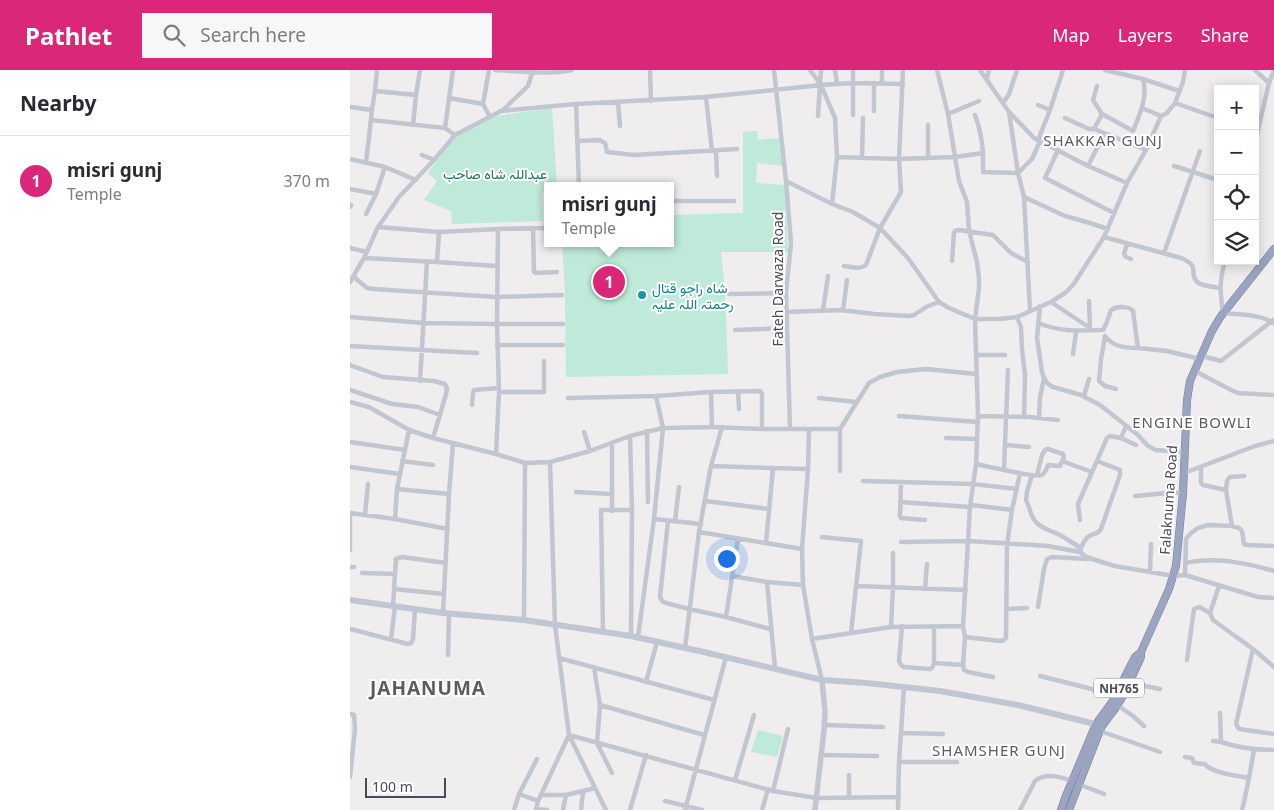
<!DOCTYPE html>
<meta charset="utf-8">
<style>
body{margin:0;font-family:"Noto Sans",Vazirmatn,sans-serif;background:#f7f7f7;color:#2b2b33}
.controls{position:absolute;right:15px;top:15px;display:grid;overflow:hidden;border-radius:0px;box-shadow:0 2px 12px #0003}
.controls button{width:45px;height:45px;display:grid;place-items:center;padding:0;border:0;border-bottom:1px solid #e1e1e2;background:#fff;color:#2b2b33;font:25px sans-serif}
.scale{position:absolute;left:15px;bottom:12px;width:81px;box-sizing:border-box;padding-left:5px;border:2px solid #474c58;border-top:0;font-size:14px;line-height:18px;white-space:nowrap;color:#474c58;-webkit-text-stroke:4px #fff;paint-order:stroke}
.you{position:absolute;left:376px;top:488px;width:18px;height:18px;margin:-12px;border:4px solid #fff;border-radius:50%;background:#1a73e8;box-shadow:0 0 0 8px #1a73e833}
.badge{display:grid;place-items:center;width:32px;height:32px;border-radius:50%;background:#db2777;color:#fff;font-size:16px;font-weight:700}
.pin{position:absolute;translate:-50% -50%;border:2px solid #fff;box-shadow:0 1px 5px #0006}
.popup{position:absolute;left:194px;top:112px;width:130px;height:65px;box-sizing:border-box;display:grid;place-content:center;border-radius:0px;background:#fff;filter:drop-shadow(0 1px 4px #0005);font-size:16px;white-space:nowrap;color:#7c7c81}
.popup b{font-size:19px;color:#2b2b33}
.popup::after{content:'';position:absolute;left:50%;top:100%;margin-left:-10px;border:10px solid transparent;border-top-color:#fff}
.list{margin:0;padding:0;list-style:none}
h2{display:flex;justify-content:space-between;align-items:center;height:65px;margin:0;padding:0 20px;font-size:21px}
h2 small{font-size:16px;font-weight:400;color:#7c7c81}
.list li{display:grid;grid-template-columns:32px 1fr auto;gap:15px;align-items:center;box-sizing:border-box;height:90px;padding:0 20px;border-top:1px solid #e1e1e2}
.list b{display:block;font-size:19px;white-space:nowrap}
.list p{margin:0;font-size:16px;white-space:nowrap;color:#7c7c81}
.list em{font-size:16px;font-style:normal;color:#7c7c81}
.icon{flex:none;width:28px;height:28px;fill:none;stroke:currentColor;stroke-width:2;stroke-linecap:round;stroke-linejoin:round}
.map{position:relative;flex:none;width:924px;height:740px;overflow:hidden}
header{display:flex;align-items:center;gap:30px;box-sizing:border-box;height:70px;padding:0 25px;background:#db2777;color:#fff}
header strong{font-size:24px}
nav{display:flex;gap:28px;margin-inline-start:auto;font-size:18px}
.search{width:350px;height:45px;background:#f7f7f7;display:flex;align-items:center;gap:12px;box-sizing:border-box;padding:0 18px;border-radius:0px;color:#7c7c81;font-size:19px}
main{display:flex}
aside{flex:1;background:#fff}
.map>svg:first-child{display:block}
</style>
<header>
<strong>Pathlet</strong>
<div class="search"><svg class="icon" aria-label="search" viewBox="0 0 24 24"><circle cx="10" cy="10" r="6"/><path d="M15 15l6 6"/></svg>Search here</div>
<nav><a>Map</a><a>Layers</a><a>Share</a></nav>
</header>
<main>
<aside>
<h2>Nearby<small></small></h2>
<ul class="list">
<li><span class="badge">1</span><div><b>misri gunj</b><p>Temple</p></div><em>370 m</em></li>
</ul>
</aside>
<div class="map">
<svg width="924" height="740" viewBox="0 0 924 740">
<rect width="100%" height="100%" fill="#efeded"/>
<path fill="#bfe9d9" d="M 202,38 L 207,116 L 198,116 L 198,121 L 192,122 L 193,151 L 102,154 L 101,141 L 74,130 L 87,111 L 78,103 L 98,75 L 107,66 L 146,46 Z
M 407,61 L 408,70 L 429,68 L 433,96 L 407,93 L 406,113 L 435,115 L 438,182 L 371,182 L 375,220 L 378,304 L 216,307 L 215,220 L 212,173 L 320,173 L 320,145 L 393,143 L 393,62 Z
M 408,660 L 433,666 L 427,687 L 401,682 Z"/>
<g fill="none" stroke-linecap="round" stroke-linejoin="round">
<g stroke="#747fa3" stroke-width="8">
<path id="trunk" d="M 711,740 L 715,728 L 746,654 L 762,632 L 785,587 L 791,582
M 719,740 L 747,668 L 752,656 L 767,636 L 774,624 L 791,587 L 791,582 L 819,519 L 826,496 L 833,423 L 837,330 L 840,311 L 862,261 L 871,246 L 924,179"/>
</g>
<path stroke="#c1c6d1" stroke-width="4.5" d="M 145,0 C 171,1 196,5 222,0
M 300,0 L 301,31
M 424,0 L 436,111 L 441,173 L 436,223 L 440,358
M 460,0 L 471,15 L 485,48 L 487,87 L 482,134
M 485,0 L 487,14
M 532,0 L 532,13
M 630,0 L 659,42 L 684,68 L 738,96 L 777,113
M 755,0 L 793,9 L 829,21
M 905,0 L 919,13
M 637,8 L 639,0
M 524,13 L 524,41
M 25,21 L 66,25 L 70,0
M 356,27 L 362,81
M 99,28 L 133,34 L 140,47
M 268,32 L 270,56
M 653,33 L 659,24 L 667,0
M 825,33 L 868,48
M 133,34 L 139,0
M 226,34 L 229,116
M 688,35 L 700,40
M 0,37 L 22,40
M 792,38 L 811,46
M 152,41 L 178,16 L 182,3
M 659,42 L 668,103 L 674,127 L 680,240
M 598,44 L 629,31
M 752,44 L 783,61 C 790,44 798,27 793,9
M 503,45 L 503,0
M 625,45 C 630,58 632,70 633,83
M 468,46 L 471,0
M 715,48 L 739,59 L 744,59 L 796,80
M 21,50 L 95,58 L 105,65
M 63,55 L 66,25
M 578,55 L 578,88
M 95,58 L 103,0
M 744,59 L 752,44 L 743,30 L 747,16
M 688,70 L 700,40 L 713,0
M 228,71 L 249,70 L 255,73 L 257,82 L 284,85 L 387,79
M 905,73 L 919,13 L 924,0
M 708,80 L 695,108 L 764,143
M 366,81 L 367,106
M 72,85 L 84,90
M 487,87 L 549,89 L 605,87 L 633,83 L 633,102 L 668,103 L 682,89 L 690,71
M 512,87 L 513,48
M 0,89 L 35,97 L 66,110
M 16,93 L 22,40 L 25,21 L 27,0
M 738,96 L 754,64
M 824,96 L 868,110
M 436,111 L 482,134 L 503,142 L 530,158 L 558,188 L 589,232 L 599,238 L 625,249 L 650,249 L 667,247 L 701,232 L 715,223 L 723,215 L 754,167 L 777,113 L 796,80 L 811,46 L 817,43 L 825,33 L 833,12 L 835,0
M 0,119 L 26,124
M 320,124 L 322,130 L 325,131 L 384,131
M 674,127 L 715,146 L 740,153 L 758,159
M 0,137 L 1,135
M 16,144 L 26,124 L 35,97
M 28,157 L 89,162 L 148,159 L 147,254 L 149,322 L 146,384
M 183,158 L 184,202 L 186,203 L 207,202
M 148,159 L 194,158 L 198,154
M 754,167 L 831,188 C 851,197 839,201 846,211 C 850,216 863,217 870,218
M 777,174 L 774,184 L 776,187 L 781,189
M 0,178 L 17,182
M 814,183 L 850,81
M 14,188 L 87,192 L 89,162
M 602,191 L 604,163 L 605,161 L 609,160 L 643,165 L 661,183 L 678,192
M 875,191 C 869,213 870,221 873,243 C 889,245 910,244 924,253
M 87,192 L 147,196
M 494,196 C 502,197 509,200 516,195 L 530,158 L 551,122 L 549,89 L 553,0
M 4,207 L 17,218 L 24,219 L 146,227 L 212,225
M 0,212 L 14,188 L 28,157 L 49,127 L 84,90 L 105,65 L 151,41 L 226,34 L 356,27 L 471,15 L 503,13 L 553,14
M 379,224 L 436,223
M 739,231 L 740,259
M 701,232 L 740,258
M 690,236 L 687,268 L 692,302 L 694,308 L 698,314 L 703,317 L 731,325 L 750,335 L 788,365 L 798,376 L 806,380 L 835,382
M 473,240 L 478,206
M 493,240 L 497,210
M 437,242 L 491,240 L 524,244 L 559,246 L 564,245 L 576,237 L 589,232
M 0,247 L 73,253 L 147,254 L 213,254
M 667,247 L 671,257 L 672,279 L 675,305 L 674,347
M 688,253 C 711,262 729,261 753,260 L 757,252 L 761,240 C 767,236 779,236 783,241 L 788,278 L 817,281 L 850,289
M 385,260 L 437,258
M 755,266 C 763,277 775,278 788,278
M 755,267 L 751,289 L 749,311 L 755,316 L 766,319
M 147,275 L 213,275
M 0,276 L 127,283
M 723,284 L 726,262
M 626,285 L 655,285
M 852,286 L 871,291 L 923,250
M 0,295 L 33,307 L 84,311 L 95,314 L 97,319 L 96,324 L 83,368
M 845,301 L 881,320 L 888,323 L 924,325
M 70,311 L 77,192
M 0,320 L 42,334 L 68,337 L 90,345
M 388,321 L 389,339
M 149,322 L 194,322 L 194,291
M 361,322 L 410,321 L 412,324 L 412,359
M 734,326 L 739,309
M 218,328 L 306,326 L 361,322 L 362,357
M 469,328 L 506,332
M 0,332 L 19,337 L 59,360 L 83,368 L 146,384 L 175,393 L 200,392 L 240,381 L 280,366 L 313,358 L 362,357 L 412,359 L 490,359 L 519,313 L 530,307 L 547,302 L 576,299 L 626,304
M 122,335 L 123,323 L 124,320 L 149,318
M 549,346 L 628,352
M 628,346 L 679,347 L 708,350
M 689,348 L 690,328 L 694,308
M 459,359 L 458,399 L 452,479 L 453,515 L 462,569 L 472,610
M 59,360 L 47,419 L 99,424
M 297,361 L 298,432
M 234,362 L 240,381
M 280,366 L 282,440 L 281,566
M 596,368 L 627,369
M 771,368 L 786,375
M 0,372 L 55,380
M 262,373 L 262,441
M 656,375 L 679,377
M 52,391 L 83,395
M 712,391 L 742,402
M 200,392 L 205,555 L 219,665 L 256,740
M 626,394 C 635,396 687,408 692,405 C 695,403 697,398 698,395 L 710,396 L 714,387 L 713,384 L 698,379 L 695,380 L 692,385 L 687,405
M 361,396 L 423,398
M 0,397 L 50,404
M 851,397 L 851,413 L 853,415 L 876,420 L 882,456
M 654,399 L 658,300
M 490,401 L 490,359
M 834,403 L 905,376 L 924,371
M 682,405 L 677,422 L 676,430 C 680,437 680,446 686,452 C 692,459 702,461 710,465 C 717,469 724,474 731,478
M 513,411 L 623,414 L 667,419
M 551,412 L 550,446 L 551,448 L 575,450
M 876,420 L 877,411 L 880,407 L 894,406
M 226,422 L 261,424
M 785,426 C 801,425 817,422 833,423
M 355,431 L 419,439
M 550,432 L 620,437
M 621,435 L 662,440
M 0,443 L 45,449 L 98,459
M 15,445 L 18,414
M 45,449 L 47,419
M 304,449 L 351,454
M 730,450 L 728,434 L 757,368 L 760,366 L 771,368 L 776,356
M 318,451 L 310,527 L 312,531 L 316,533 L 339,539 L 376,547 L 420,559
M 325,451 L 329,417
M 349,462 L 452,479
M 472,467 L 511,471 L 501,563
M 551,472 L 618,471 L 698,476 L 730,482 L 735,486 L 742,489 L 765,496 L 824,506 L 835,505 L 908,527 L 924,528
M 416,473 L 423,398 L 458,399
M 0,480 L 0,443
M 730,482 C 731,476 735,468 741,465 C 746,463 748,464 751,459 L 770,405 L 770,400 L 747,391
M 835,493 C 864,486 896,493 924,501
M 0,497 L 4,497
M 800,502 L 801,474
M 12,503 L 45,504
M 835,505 L 836,469 L 841,463 L 848,458 L 858,455 L 882,456 L 889,458 L 892,461 L 894,474 L 897,475 L 924,476
M 382,506 L 417,512
M 506,516 L 616,520
M 869,516 L 860,543 L 863,550 L 903,579 L 924,597
M 44,519 L 94,524
M 575,519 L 577,494
M 43,536 L 46,489 L 52,487 L 96,493
M 688,537 L 694,499 L 697,489 L 702,487 L 738,489
M 656,539 L 677,538
M 93,543 L 99,424 L 103,374
M 376,547 L 388,468
M 174,550 L 175,393
M 552,556 L 549,591 L 551,595 L 554,597 L 580,599 L 582,598 L 584,593 L 584,557
M 613,556 L 615,567 L 650,571 L 654,570 L 656,568 L 657,475 L 662,440 L 670,403
M 541,557 L 543,517 L 543,483
M 0,559 L 58,574 L 61,573 L 63,569 L 65,539
M 253,562 L 251,440 L 282,440
M 288,567 L 304,449 L 313,358 L 306,326
M 615,567 L 613,595 L 614,600 L 618,602 L 643,607
M 41,569 L 45,536
M 462,569 L 541,557 L 613,556 L 620,437 L 626,394 L 628,346 L 625,249 L 629,218 L 629,208 L 627,192 L 619,161 L 617,132 L 609,111 L 598,44 L 587,0
M 335,578 L 349,462 L 361,396 L 372,357
M 903,579 L 886,654 L 889,659 L 924,664
M 98,585 L 99,543
M 209,588 L 364,630
M 837,590 L 844,539 L 849,537 L 860,543
M 584,593 L 613,595
M 244,597 L 250,635 L 247,673 L 262,703
M 425,598 L 417,512 L 453,515
M 690,606 L 738,618 L 765,627
M 781,610 L 790,615 L 810,619
M 296,612 L 307,572
M 250,635 L 354,665
M 767,635 L 783,646 L 794,656
M 0,644 L 4,645 L 5,659 L 0,707
M 474,655 L 533,657
M 750,661 L 810,682
M 552,663 L 593,664
M 863,671 L 871,672 L 870,643
M 871,672 C 889,678 905,680 924,680
M 471,685 L 527,686
M 835,687 L 842,688 L 844,693 L 855,694 C 861,703 888,706 899,708 L 894,732 L 892,740
M 549,692 L 607,692
M 499,705 L 499,728
M 899,708 L 904,680
M 385,710 L 404,645
M 728,714 L 754,724
M 423,721 L 438,659
M 169,724 L 188,731
M 191,725 L 216,725 L 245,718
M 315,731 L 352,740
M 186,739 L 197,740
M 164,740 L 169,724 L 187,689
M 186,740 L 188,731 L 219,665 L 423,721 L 467,728 L 549,727
M 213,740 L 216,725
M 231,740 L 233,722
M 280,740 L 296,685
M 335,740 L 376,587
M 412,740 L 418,719
M 548,740 L 549,692 L 554,617
M 670,740 L 685,711 C 696,702 711,707 722,711"/>
<path stroke="#c1c6d1" stroke-width="5.5" d="M 465,740 L 474,660 L 475,642 L 472,610"/>
<path stroke="#c1c6d4" stroke-width="6" d="M 0,530 L 93,543 L 174,550 L 281,566 L 358,583 L 472,610 L 517,613 L 590,621 L 668,635 L 749,655"/>
<use href="#trunk" stroke="#9ca5c0" stroke-width="7"/>
</g>
<circle fill="#0f9aa8" stroke="#fff" stroke-width="2" cx="292" cy="225" r="5"/>
<g text-anchor="middle" dominant-baseline="central" stroke-width="4" stroke-linejoin="round" paint-order="stroke">
<rect fill="#fff" stroke="#7e828a" stroke-width="1" x="744" y="608.5" width="50" height="19" rx="4"/>
<g font-size="12" font-weight="bold" fill="#474c58">
<text x="769" y="618">NH765</text>
</g>
<g font-size="14" fill="#20715c" stroke="#fff">
<text x="145" y="103">عبداللہ شاہ صاحب</text>
</g>
<g font-size="14" fill="#474c58" stroke="#fff">
<text transform="translate(427 209) rotate(-90)">Fateh Darwaza Road</text>
<text transform="translate(818 430) rotate(-86)">Falaknuma Road</text>
</g>
<g font-size="14" fill="#0d838f" stroke="#fff" text-anchor="start">
<text x="302" y="217">شاہ راجو قتال<tspan x="302" dy="16">رحمتہ اللہ علیہ</tspan></text>
</g>
<g font-size="15" letter-spacing="1" fill="#5a5c61" stroke="#fff">
<text x="753" y="70">SHAKKAR GUNJ</text>
<text x="842" y="352">ENGINE BOWLI</text>
<text x="649" y="680">SHAMSHER GUNJ</text>
</g>
<g font-size="19" font-weight="bold" letter-spacing="1" fill="#5a5c61" stroke="#fff">
<text x="78" y="618">JAHANUMA</text>
</g>
</g>
</svg>
<div class="controls">
<button>+</button>
<button>−</button>
<button><svg class="icon" aria-label="locate" viewBox="0 0 24 24"><circle cx="12" cy="12" r="6"/><path d="M12 2v4M12 18v4M2 12h4M18 12h4"/></svg></button>
<button><svg class="icon" aria-label="layers" viewBox="0 0 24 24"><path d="M12 4l9 5-9 5-9-5zM3 14l9 5 9-5"/></svg></button>
</div>
<div class="scale">100 m</div>
<div class="you"></div>
<div class="pin badge" style="left:259px;top:212px">1</div>
<div class="popup"><b>misri gunj</b>Temple</div>
</div>
</main>
